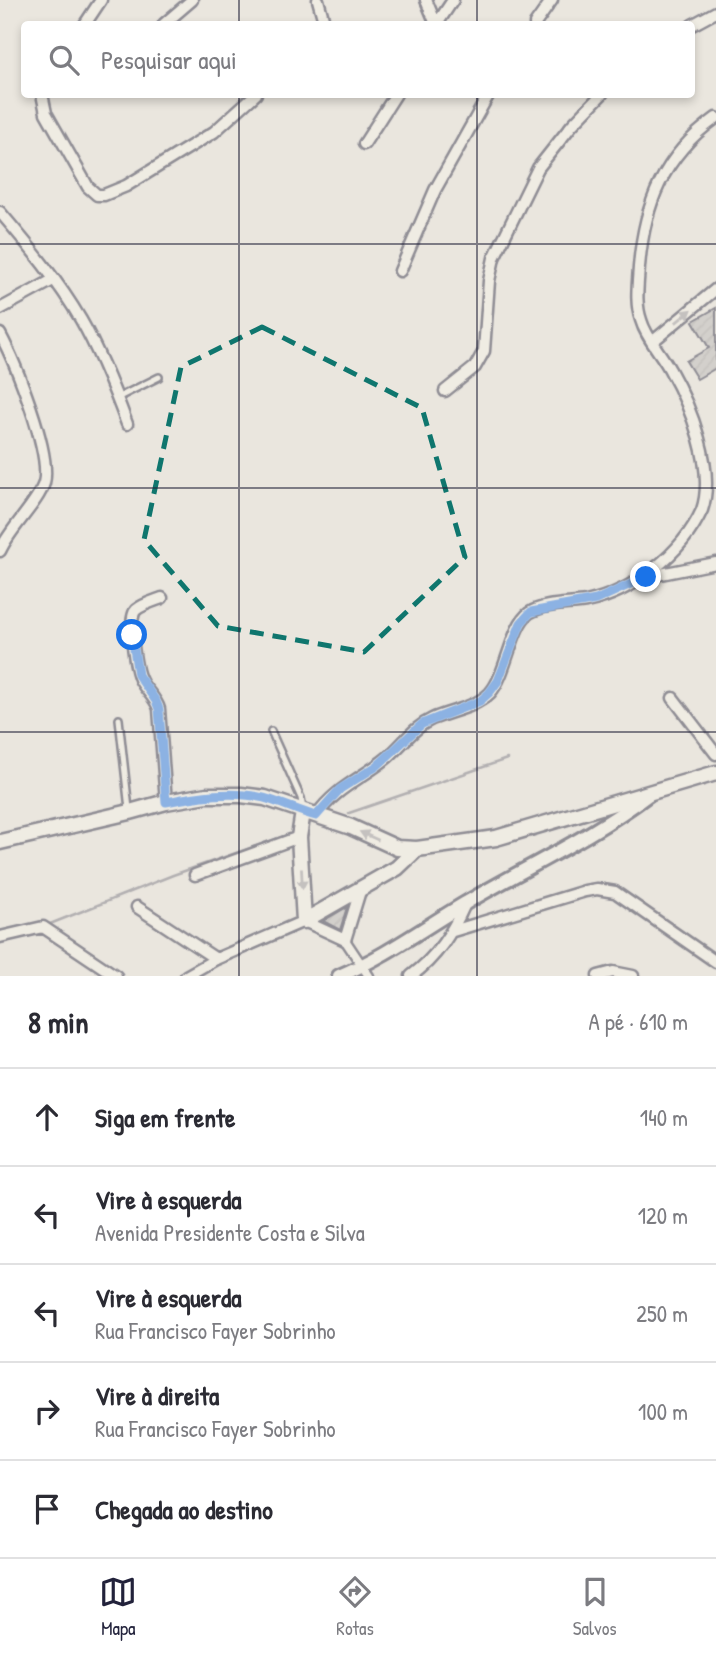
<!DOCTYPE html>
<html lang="pt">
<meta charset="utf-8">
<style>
body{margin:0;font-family:"Patrick Hand",sans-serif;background:#f2f2f3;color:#2b2b33}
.stop{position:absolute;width:21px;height:21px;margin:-16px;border:5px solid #1a73e8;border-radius:50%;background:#fff}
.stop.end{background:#1a73e8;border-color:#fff;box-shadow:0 2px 7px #0008}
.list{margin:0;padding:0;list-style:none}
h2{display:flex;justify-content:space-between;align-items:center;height:91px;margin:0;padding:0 28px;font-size:30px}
h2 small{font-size:23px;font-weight:400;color:#7c7c81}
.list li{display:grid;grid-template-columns:46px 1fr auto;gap:21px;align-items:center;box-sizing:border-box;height:98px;padding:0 28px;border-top:2px solid #e1e1e2}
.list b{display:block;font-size:26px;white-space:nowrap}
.list p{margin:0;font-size:23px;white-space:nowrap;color:#7c7c81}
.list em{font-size:23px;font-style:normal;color:#7c7c81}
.icon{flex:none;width:38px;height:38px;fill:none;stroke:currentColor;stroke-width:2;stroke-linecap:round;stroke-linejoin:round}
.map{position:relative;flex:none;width:716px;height:976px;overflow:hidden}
.search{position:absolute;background:#fff;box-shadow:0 4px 10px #0003;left:21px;right:21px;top:21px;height:77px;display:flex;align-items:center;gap:18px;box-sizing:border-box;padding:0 24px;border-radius:7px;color:#7c7c81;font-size:26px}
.sheet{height:581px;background:#fff}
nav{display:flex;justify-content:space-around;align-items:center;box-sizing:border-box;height:98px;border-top:2px solid #e1e1e2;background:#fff;font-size:19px;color:#7c7c81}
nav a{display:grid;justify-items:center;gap:4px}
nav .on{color:#22223b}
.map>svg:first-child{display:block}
</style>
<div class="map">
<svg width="716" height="976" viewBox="0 0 716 976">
<defs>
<pattern id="building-hatch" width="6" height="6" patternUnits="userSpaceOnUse" patternTransform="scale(1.75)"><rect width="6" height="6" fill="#b8b6b5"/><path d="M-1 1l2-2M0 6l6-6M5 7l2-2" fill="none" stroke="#9e9c9d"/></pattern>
</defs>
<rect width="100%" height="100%" fill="#eae6de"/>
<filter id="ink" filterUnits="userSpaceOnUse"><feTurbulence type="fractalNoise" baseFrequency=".0143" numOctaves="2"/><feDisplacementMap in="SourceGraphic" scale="14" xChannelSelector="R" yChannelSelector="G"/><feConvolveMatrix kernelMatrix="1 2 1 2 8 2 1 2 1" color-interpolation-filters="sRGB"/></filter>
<g filter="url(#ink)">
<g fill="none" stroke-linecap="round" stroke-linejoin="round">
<path stroke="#716f7b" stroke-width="2.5" d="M 349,813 L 507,759
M 45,926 L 173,875 L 287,835"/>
</g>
<path fill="url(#building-hatch)" stroke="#22223b" stroke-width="2" d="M 716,308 L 716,368 L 697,379 L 686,361 L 709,348 L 693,321 Z
M 347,907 L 340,930 L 323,921 Z"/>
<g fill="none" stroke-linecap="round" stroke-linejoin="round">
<g stroke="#22223b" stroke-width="10">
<path id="service" d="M 117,398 L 159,377
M 119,719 L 129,809
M 271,731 L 301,798 L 303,809"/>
</g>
<g stroke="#22223b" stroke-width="13">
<path id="pedestrian" d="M 345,940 L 369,976"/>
</g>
<g stroke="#22223b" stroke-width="15">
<path id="minor" d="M 318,0 L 323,18 L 322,24
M 426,0 L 436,24
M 85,24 L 101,0
M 164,24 L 192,0
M 437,24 L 453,0
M 535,24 L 552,0
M 692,25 L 716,12
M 42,94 L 46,113 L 88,187 L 97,195 L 104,195 L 126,186 L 214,132 L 256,94
M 364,144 L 396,94
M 0,212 C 29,246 59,282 81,320 C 100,353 114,389 127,424
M 400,271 L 435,190 L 489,94
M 0,309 L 53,280
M 0,334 C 15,362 52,453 44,483 C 38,503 10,528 0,551
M 652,342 L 716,289
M 445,391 L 475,367 L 484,351 L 489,281 L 494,258 L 538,168 L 572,125 L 602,94
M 646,577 L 716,563
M 162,598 C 154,601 143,604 136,610 C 127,618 135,670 141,681 C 146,691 156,698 159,709 L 166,802
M 673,698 L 716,754
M 316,816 C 335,788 363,778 388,757 C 403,744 414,727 432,719 C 450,711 475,708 490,693 C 507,674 511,626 529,613 C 545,603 568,605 586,602 C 633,592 682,554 702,510 C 716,469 690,405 670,370 C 661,353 646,338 641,320 C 635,303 638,284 639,267 C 644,205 663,156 716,118
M 195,875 L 299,837
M 137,907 L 216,959
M 453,931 L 585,891 L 597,889 L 615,892 L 716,962
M 0,937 L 43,927 L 116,976
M 186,976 L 216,959 L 304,921 L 345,940 L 360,891
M 411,976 C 437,957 452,933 465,904
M 598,976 L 613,972 L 633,976"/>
</g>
<g stroke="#22223b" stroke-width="18">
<path id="tertiary" d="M 339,976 C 384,957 422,929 464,904 C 526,867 591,838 649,794"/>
</g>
<g stroke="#22223b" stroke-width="19">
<path id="secondary" d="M 303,812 L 299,837 L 304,921 L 397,868 L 417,849
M 0,842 L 130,812 L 166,802 L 207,795 L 241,795 L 265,798 L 351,827 L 397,848 L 417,849 L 496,838 L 716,773"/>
</g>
<use href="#service" stroke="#f7f3e8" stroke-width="5"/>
<use href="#pedestrian" stroke="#f7f3e8" stroke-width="8"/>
<use href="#minor" stroke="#f7f3e8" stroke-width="10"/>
<use href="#tertiary" stroke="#f7f3e8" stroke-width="12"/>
<use href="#secondary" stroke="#f7f3e8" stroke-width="14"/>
</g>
<defs><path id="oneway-solid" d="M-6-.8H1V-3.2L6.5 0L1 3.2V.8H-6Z" transform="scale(1.75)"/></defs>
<g fill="#97959a">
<use href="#oneway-solid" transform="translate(684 316) rotate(-39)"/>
<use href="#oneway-solid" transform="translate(369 836) rotate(-156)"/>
<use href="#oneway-solid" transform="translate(302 879) rotate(87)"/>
</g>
</g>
<g fill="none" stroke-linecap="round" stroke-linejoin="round" filter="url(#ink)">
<path stroke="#1a73e8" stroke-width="9" d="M 132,635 L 138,675 L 156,701 L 159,709 L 166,802 C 198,796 232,790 264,798 C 282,803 298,811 316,816 L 340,789 L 377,766 L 422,724 L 480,701 L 489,693 L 498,681 L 521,623 L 531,612 L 596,600 L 646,577"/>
</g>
<path d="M0 0H716V976H0ZM 262,327 L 422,408 L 465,557 L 364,652 L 218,626 L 144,540 L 181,367 Z" fill="#eae6de" fill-opacity=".55" fill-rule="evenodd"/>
<path fill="none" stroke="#0f766e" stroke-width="5" stroke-dasharray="14 9" stroke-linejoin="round" d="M 262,327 L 422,408 L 465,557 L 364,652 L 218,626 L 144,540 L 181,367 Z"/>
<path fill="none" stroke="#22223b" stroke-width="2" stroke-opacity="0.55" d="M 239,0 L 239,24M 477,0 L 477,24M 239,94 L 239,976M 477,94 L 477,976M 0,244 L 716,244M 0,488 L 716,488M 0,732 L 716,732"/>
</svg>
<div class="stop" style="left:132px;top:635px"></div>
<div class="stop end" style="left:646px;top:577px"></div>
<div class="search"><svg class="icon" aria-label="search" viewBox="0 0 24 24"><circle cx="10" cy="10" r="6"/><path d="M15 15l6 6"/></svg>Pesquisar aqui</div>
</div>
<section class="sheet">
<h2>8 min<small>A pé · 610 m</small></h2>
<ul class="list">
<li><svg class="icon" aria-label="ahead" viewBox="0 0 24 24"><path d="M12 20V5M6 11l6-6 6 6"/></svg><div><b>Siga em frente</b></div><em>140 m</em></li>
<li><svg class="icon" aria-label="left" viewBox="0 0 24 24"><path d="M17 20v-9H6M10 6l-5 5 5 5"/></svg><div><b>Vire à esquerda</b><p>Avenida Presidente Costa e Silva</p></div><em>120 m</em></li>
<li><svg class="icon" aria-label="left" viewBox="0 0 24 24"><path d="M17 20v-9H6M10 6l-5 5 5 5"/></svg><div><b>Vire à esquerda</b><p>Rua Francisco Fayer Sobrinho</p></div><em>250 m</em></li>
<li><svg class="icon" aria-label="right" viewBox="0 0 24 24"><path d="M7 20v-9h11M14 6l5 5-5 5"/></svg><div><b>Vire à direita</b><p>Rua Francisco Fayer Sobrinho</p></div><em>100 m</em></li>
<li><svg class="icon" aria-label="arrive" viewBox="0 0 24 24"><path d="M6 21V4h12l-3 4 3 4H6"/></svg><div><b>Chegada ao destino</b></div></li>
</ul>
</section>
<nav>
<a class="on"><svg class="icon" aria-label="map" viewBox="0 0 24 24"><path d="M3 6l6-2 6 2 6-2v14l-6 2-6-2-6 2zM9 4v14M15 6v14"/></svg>Mapa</a>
<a><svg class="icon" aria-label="directions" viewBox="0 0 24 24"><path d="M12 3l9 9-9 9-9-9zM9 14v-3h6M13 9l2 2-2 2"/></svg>Rotas</a>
<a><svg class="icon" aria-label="saved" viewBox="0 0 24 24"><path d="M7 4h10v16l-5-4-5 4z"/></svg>Salvos</a>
</nav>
